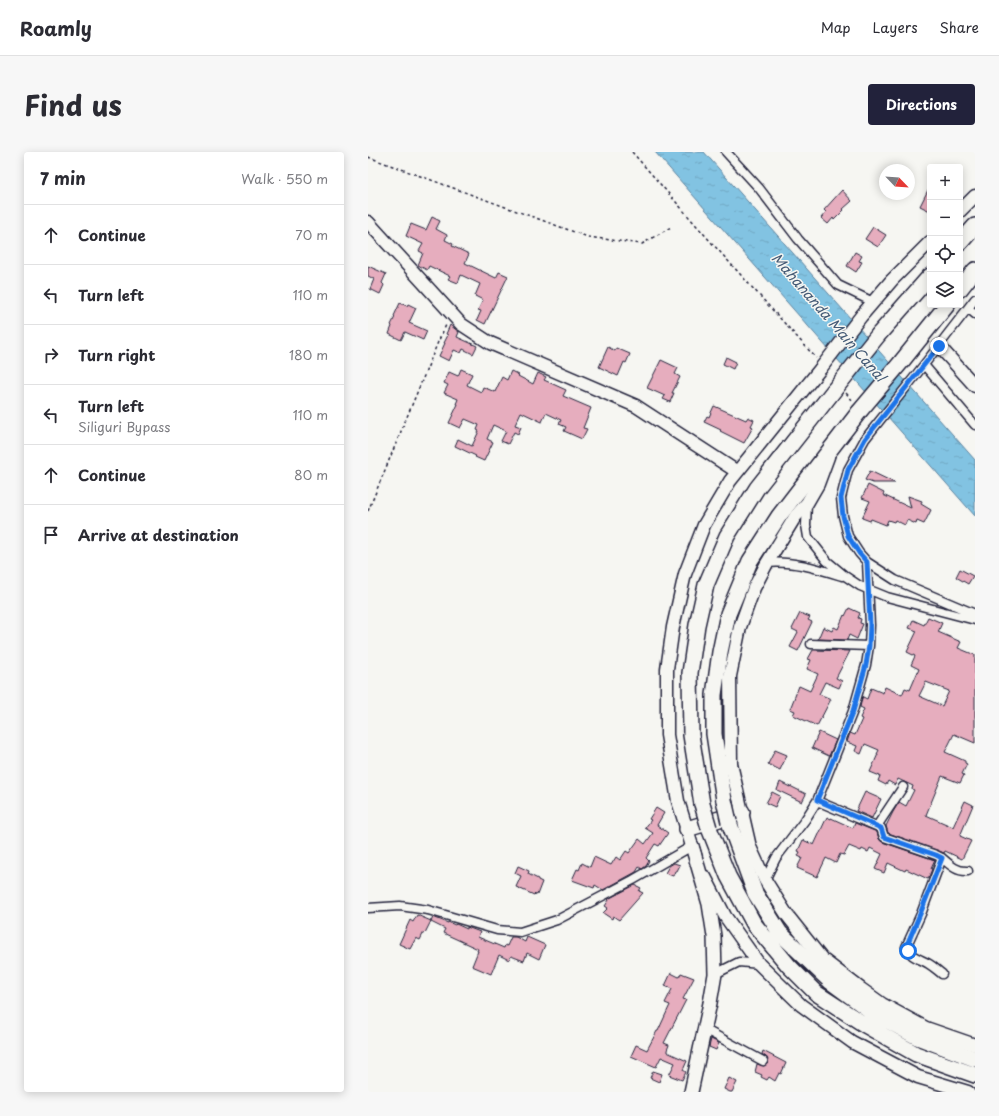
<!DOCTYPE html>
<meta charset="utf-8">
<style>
body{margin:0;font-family:"Playpen Sans",sans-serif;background:#f7f7f7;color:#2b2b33}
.controls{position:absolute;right:12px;top:12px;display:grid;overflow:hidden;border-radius:4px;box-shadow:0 2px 10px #0003}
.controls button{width:36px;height:36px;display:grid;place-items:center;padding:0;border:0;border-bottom:1px solid #e1e1e2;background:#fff;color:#2b2b33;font:20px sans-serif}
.compass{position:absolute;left:511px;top:12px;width:36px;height:36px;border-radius:50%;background:#fff;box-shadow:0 2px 10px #0003;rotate:115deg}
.stop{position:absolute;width:12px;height:12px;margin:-9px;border:3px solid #1a73e8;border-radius:50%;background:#fff}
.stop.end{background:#1a73e8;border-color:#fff;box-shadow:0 1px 4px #0008}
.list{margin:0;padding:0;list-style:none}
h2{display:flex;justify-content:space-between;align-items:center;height:52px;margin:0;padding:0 16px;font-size:17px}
h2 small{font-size:13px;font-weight:400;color:#7c7c81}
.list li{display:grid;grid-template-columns:26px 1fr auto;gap:12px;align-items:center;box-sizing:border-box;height:60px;padding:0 16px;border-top:1px solid #e1e1e2}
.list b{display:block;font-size:15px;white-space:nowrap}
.list p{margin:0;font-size:13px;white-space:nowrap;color:#7c7c81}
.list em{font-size:13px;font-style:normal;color:#7c7c81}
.icon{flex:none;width:22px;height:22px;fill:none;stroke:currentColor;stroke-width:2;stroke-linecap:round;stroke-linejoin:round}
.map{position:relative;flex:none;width:607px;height:940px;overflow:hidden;border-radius:4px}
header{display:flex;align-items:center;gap:24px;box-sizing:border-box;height:56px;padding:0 20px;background:#fff;border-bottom:1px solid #e1e1e2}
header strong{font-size:19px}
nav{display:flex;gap:22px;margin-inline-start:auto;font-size:14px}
.intro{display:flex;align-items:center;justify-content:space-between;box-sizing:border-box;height:96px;padding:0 24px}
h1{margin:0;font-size:28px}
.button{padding:10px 18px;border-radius:4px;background:#22223b;color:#fff;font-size:14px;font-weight:700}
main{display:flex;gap:24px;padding:0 24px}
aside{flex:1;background:#fff;border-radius:4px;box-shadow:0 2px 10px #0003}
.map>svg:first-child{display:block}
</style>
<header>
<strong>Roamly</strong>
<nav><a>Map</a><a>Layers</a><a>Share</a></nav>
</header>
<div class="intro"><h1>Find us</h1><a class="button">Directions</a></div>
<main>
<aside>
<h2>7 min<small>Walk · 550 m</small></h2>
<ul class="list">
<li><svg class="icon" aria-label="ahead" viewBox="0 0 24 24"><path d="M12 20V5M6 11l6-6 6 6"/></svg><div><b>Continue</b></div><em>70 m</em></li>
<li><svg class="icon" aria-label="left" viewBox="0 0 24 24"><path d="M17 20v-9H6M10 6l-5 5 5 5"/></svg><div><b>Turn left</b></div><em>110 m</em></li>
<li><svg class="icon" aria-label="right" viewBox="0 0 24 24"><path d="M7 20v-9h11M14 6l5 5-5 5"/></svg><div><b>Turn right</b></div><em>180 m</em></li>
<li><svg class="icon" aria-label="left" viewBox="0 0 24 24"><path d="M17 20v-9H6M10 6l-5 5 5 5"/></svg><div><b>Turn left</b><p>Siliguri Bypass</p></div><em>110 m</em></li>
<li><svg class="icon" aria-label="ahead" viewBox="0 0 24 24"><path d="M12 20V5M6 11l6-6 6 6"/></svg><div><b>Continue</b></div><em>80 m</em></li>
<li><svg class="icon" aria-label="arrive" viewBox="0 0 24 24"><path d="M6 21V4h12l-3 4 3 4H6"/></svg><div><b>Arrive at destination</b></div></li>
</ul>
</aside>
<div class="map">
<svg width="607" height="940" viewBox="0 0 607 940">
<defs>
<pattern id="water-ripples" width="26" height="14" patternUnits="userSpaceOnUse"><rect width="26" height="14" fill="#82c3e2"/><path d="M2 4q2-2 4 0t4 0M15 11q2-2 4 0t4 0" fill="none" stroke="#70a7c3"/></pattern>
</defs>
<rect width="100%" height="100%" fill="#f6f6f2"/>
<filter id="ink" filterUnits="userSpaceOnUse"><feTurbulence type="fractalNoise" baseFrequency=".025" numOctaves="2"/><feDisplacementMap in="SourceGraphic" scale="8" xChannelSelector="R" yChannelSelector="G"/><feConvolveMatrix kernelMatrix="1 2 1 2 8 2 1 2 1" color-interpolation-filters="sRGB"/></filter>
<g filter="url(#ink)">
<path fill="url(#water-ripples)" stroke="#5c839f" d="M 287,0 L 336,0 L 607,308 L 607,364 Z"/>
<path fill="#e6adbe" stroke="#22223b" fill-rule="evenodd" d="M 562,34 L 562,59 L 552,54 Z
M 474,38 L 484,49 L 475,57 L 476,58 L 466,68 L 465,66 L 460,72 L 453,66 L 458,60 L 456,58 Z
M 64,65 L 72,69 L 68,77 L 79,83 L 77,88 L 85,92 L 84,94 L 101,102 L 97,111 L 128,126 L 131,120 L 140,124 L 117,172 L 109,168 L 113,159 L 110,158 L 115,148 L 107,144 L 112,132 L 93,123 L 90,131 L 80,127 L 82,124 L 61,114 L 59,118 L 50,113 L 55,101 L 51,99 L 55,92 L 38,84 L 43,72 L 58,78 Z
M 505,75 L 518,83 L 510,95 L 497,87 Z
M 487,100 L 494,104 L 491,109 L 494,110 L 488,120 L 479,114 Z
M 0,114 L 18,122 L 14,131 L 16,133 L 12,142 L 2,137 L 6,127 L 0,124 Z
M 32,151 L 39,154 L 40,152 L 48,156 L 41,171 L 59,179 L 55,188 L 37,180 L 33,188 L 21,182 L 24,174 L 23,173 L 27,165 L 26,164 Z
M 82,173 L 91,180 L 89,185 L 109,194 L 105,202 L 95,197 L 93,201 L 86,198 L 81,209 L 71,204 L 77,191 L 76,191 L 80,183 L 78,182 Z
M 240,195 L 247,199 L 248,196 L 262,202 L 258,211 L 256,210 L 250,224 L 231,215 Z
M 358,205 L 368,210 L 365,217 L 355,212 Z
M 293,208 L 310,216 L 307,222 L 312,225 L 304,241 L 306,241 L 302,250 L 295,247 L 297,244 L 279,236 Z
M 93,217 L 104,222 L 99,233 L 113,240 L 115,235 L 127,240 L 134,225 L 139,228 L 143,219 L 151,223 L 150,224 L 165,232 L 170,221 L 178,225 L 176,228 L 198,238 L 195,244 L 223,256 L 215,276 L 219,277 L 214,287 L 196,279 L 198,275 L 191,272 L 193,268 L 178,261 L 174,270 L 153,260 L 147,273 L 153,275 L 150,282 L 146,280 L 140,292 L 133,289 L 138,279 L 125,273 L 119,287 L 125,290 L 116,309 L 107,305 L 108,304 L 87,294 L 90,287 L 104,294 L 111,279 L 109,278 L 111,273 L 97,267 L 92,276 L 81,271 L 90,252 L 88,252 L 90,247 L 76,241 L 80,233 L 76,231 L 81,220 L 90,224 Z
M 346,254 L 378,268 L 380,265 L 386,268 L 383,274 L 385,275 L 376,291 L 352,279 L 353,278 L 336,270 L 339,264 L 341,265 Z
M 502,319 L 527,331 L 505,331 L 497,328 Z
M 500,333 L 516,341 L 515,343 L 543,356 L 540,344 L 554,349 L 553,352 L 563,358 L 556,372 L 549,369 L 548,372 L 539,368 L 537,373 L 527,368 L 526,370 L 520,368 L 518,373 L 503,367 L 502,369 L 494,366 L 502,349 L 494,346 Z
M 592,417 L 605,424 L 600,432 L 588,425 Z
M 481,456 L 492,461 L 490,466 L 493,467 L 492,471 L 495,472 L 489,487 L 481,483 L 479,488 L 450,487 L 455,475 L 464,479 L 466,475 L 470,477 L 476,463 L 477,464 Z
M 432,461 L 442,465 L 440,468 L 444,470 L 430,499 L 422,495 L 430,480 L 424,477 Z
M 560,465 L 574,471 L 570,480 L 593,490 L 590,496 L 607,503 L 607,591 L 586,582 L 577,600 L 597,609 L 597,611 L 599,612 L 594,622 L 596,623 L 592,631 L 574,624 L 558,663 L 585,675 L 597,649 L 605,653 L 592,684 L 603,689 L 594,707 L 577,699 L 576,701 L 520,681 L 518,674 L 525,660 L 531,650 L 538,654 L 546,638 L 544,637 L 545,634 L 530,627 L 527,633 L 520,629 L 518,633 L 510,629 L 512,624 L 502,620 L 510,602 L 509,602 L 511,598 L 497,592 L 493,602 L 487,599 L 489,594 L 479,590 L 482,581 L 487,583 L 494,567 L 492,566 L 496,557 L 492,555 L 494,546 L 495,545 L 499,547 L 503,536 L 515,541 L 517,535 L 534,543 L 537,536 L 542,538 L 551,517 L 543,513 L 547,504 L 539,500 L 549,479 L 541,476 L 545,468 L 556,473 ZM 558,530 L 581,539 L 574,554 L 551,544 Z
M 445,498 L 482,499 L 468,526 L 474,529 L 471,536 L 457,530 L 451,542 L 463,547 L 449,574 L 425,563 L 427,559 L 422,557 L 431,534 L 442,539 L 450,522 L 439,517 L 443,508 L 440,507 Z
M 451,580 L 468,588 L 461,604 L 444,596 Z
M 407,598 L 419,603 L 412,618 L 400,612 Z
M 412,630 L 422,635 L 422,634 L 438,642 L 434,650 L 409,638 Z
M 404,640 L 412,644 L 407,655 L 398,651 Z
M 497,640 L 513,647 L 504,666 L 488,659 Z
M 288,656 L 296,661 L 289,673 L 300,681 L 291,694 L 287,692 L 278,706 L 281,709 L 278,714 L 274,717 L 271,715 L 268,720 L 235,738 L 227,733 L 226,736 L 204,728 L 209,717 L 211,718 L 214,711 L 222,715 L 226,705 L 243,713 L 248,705 L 252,708 L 258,699 L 261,701 L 271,687 L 277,692 L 285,681 L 277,676 L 283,668 L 281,667 Z
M 459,665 L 463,667 L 463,666 L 485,676 L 487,671 L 509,680 L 511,687 L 514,690 L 567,708 L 563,717 L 564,717 L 560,727 L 538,717 L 537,719 L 520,711 L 516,721 L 507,717 L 514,702 L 502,696 L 500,700 L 494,697 L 493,699 L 481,694 L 476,703 L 472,702 L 468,711 L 458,706 L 449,725 L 429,716 L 434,706 L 430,704 L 432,700 L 430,699 L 435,688 L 446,693 Z
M 306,711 L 312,713 L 309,719 L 307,719 L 305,724 L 297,721 L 301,714 Z
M 150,714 L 161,719 L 160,722 L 170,727 L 170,728 L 174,730 L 169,743 L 167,742 L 166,743 L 148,735 L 153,724 L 147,721 Z
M 267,733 L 273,736 L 271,739 L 275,741 L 251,768 L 245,764 L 244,767 L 235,761 L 240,756 L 237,754 L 241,748 L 240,747 Z
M 49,763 L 63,769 L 57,781 L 56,780 L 52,788 L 48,786 L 42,797 L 31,792 L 42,768 L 45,770 Z
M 65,765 L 80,771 L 80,770 L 87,773 L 88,772 L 99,777 L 99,775 L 112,780 L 110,785 L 136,796 L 137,793 L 139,794 L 143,785 L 148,785 L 157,790 L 159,785 L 177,793 L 171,807 L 159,801 L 156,809 L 143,804 L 141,808 L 131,803 L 123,822 L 104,814 L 110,799 L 109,799 L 110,797 L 75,781 L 77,777 L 63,770 Z
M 303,821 L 311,825 L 313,821 L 326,826 L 315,847 L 318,848 L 296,891 L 301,893 L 299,898 L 299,900 L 319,909 L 315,918 L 318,920 L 314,928 L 301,923 L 307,911 L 293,905 L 288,915 L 263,904 L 268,893 L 279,898 L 289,879 L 290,879 L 302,853 L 297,851 L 304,837 L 297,834 Z
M 343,887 L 351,891 L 348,898 L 341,895 Z
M 395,899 L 418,911 L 413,922 L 411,921 L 407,929 L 401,925 L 399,928 L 393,925 L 394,923 L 387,920 L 389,912 L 396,914 L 400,911 L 399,906 L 394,902 Z
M 285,919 L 294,922 L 291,930 L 282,926 Z
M 361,926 L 369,930 L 364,940 L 362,940 L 356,937 Z"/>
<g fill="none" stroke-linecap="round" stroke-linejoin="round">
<g stroke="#22223b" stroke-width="11">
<path id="street" d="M 358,0 L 391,36 L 430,87 L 470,133 L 505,150
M 607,147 L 548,223 L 497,287 L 480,318 L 473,346 L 475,364 L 480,384 L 491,401 L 499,410 L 527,428 L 607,462
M 600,156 L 607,162
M 556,213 L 607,273
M 439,352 L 438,373 L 440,385 L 459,409 L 477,424 L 492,434 L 519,445 L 607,468
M 399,411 C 423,408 451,417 474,424
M 443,492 L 501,494
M 449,649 L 513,676 L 516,685 L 568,703 L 574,706 L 553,762 L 538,795 C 542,805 553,807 561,812 C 566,815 570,819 574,822
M 509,674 L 535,635
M 574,706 C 582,713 589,720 600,719
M 397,728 L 408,706 L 437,668 L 449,649 L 485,559 L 498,513 L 501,494 L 502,473 L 499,410
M 0,756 L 32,754 L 60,758 L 129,778 L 152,780 L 189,768 L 265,728 L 324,694
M 347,822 L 371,810 L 391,812
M 336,877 L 395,909"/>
</g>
<g stroke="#22223b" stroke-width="15">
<path id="secondary" d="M 592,59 L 607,44
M 0,70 L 93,172 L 122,191 L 268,254 L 368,319
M 494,163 L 524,128 L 562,90
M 571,194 L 607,234
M 460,305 L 450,332 L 439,351 L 427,365 L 399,411 L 386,436 L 372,475 L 362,524 L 363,612 L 382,695 L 397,728 L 419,763 L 454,807 L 493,837 L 514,852 L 558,876 L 607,893
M 327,703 L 324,694 L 310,649 L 299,583 L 299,517 L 305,475 L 317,422 L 336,373 L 362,329 L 453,216
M 337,725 L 357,764 L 391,812 L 433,853 L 484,890 L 550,925 L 600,940"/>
</g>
<g stroke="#22223b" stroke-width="16">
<path id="primary" d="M 323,940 L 342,851 L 347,822 L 346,784 L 341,752 L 324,694"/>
</g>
<g stroke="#22223b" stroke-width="18">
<path id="highway" d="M 592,91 L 607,74
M 592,137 L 607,118
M 511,182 L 562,124
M 534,209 L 579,153
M 356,648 L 346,582 L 346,543 L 352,500 L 360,462 L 382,409 L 411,364 L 491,260
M 334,652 L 323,583 L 322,521 L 329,473 L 338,433 L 359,384 L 389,336 L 467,237
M 361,670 L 387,741 L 412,781 L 463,830 L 504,860 L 549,885 L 607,907
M 341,676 L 360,724 L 386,772 L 421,814 L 448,841 L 497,873 L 548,902 L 607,923
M 319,677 L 374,660"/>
</g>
<path stroke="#22223b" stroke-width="1.5" stroke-dasharray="3 3" stroke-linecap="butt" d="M 264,0 L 343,90 L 448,206
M 0,5 L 220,85 L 274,92 L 303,75
M 478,241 L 485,249
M 0,359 L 70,190 L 79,171"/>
<use href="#street" stroke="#f6f6f2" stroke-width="8"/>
<use href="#secondary" stroke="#f6f6f2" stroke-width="12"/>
<use href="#primary" stroke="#f6f6f2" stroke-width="13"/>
<use href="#highway" stroke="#f6f6f2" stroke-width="15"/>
<g stroke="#22223b" stroke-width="15" stroke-linecap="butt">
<path id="secondary-bridge" d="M 453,216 L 494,163"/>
</g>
<g stroke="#22223b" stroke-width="18" stroke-linecap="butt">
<path id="highway-bridge" d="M 467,237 L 511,182
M 491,260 L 534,209
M 356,648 L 361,670
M 334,652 L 341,676"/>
</g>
<use href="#secondary-bridge" stroke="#f6f6f2" stroke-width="12"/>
<use href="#highway-bridge" stroke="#f6f6f2" stroke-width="15"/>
</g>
</g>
<g fill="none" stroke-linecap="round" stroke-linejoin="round" filter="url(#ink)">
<path stroke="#1a73e8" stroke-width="5" d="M 540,799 L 538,795 L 552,762 L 574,706 L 568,703 L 516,685 L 513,676 L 449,648 L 485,559 L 498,513 L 501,494 L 502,473 L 499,410 L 491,401 L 480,384 L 475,364 L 473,346 L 480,318 L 497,287 L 548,223 L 571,194"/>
</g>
<g text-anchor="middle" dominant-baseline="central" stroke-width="3" stroke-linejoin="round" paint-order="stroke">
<g font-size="14" font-style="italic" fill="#445a75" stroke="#f6f6f2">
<text transform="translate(461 165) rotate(49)">Mahananda Main Canal</text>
</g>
</g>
</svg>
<div class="controls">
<button>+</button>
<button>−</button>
<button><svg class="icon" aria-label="locate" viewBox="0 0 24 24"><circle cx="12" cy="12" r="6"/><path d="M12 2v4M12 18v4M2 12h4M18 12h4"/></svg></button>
<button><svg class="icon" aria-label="layers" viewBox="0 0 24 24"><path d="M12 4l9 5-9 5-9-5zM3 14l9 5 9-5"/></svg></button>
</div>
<svg class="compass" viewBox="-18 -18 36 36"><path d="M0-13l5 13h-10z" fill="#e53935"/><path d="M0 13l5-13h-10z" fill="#7c7c81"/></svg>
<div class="stop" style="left:540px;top:799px"></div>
<div class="stop end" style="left:571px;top:194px"></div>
</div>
</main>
